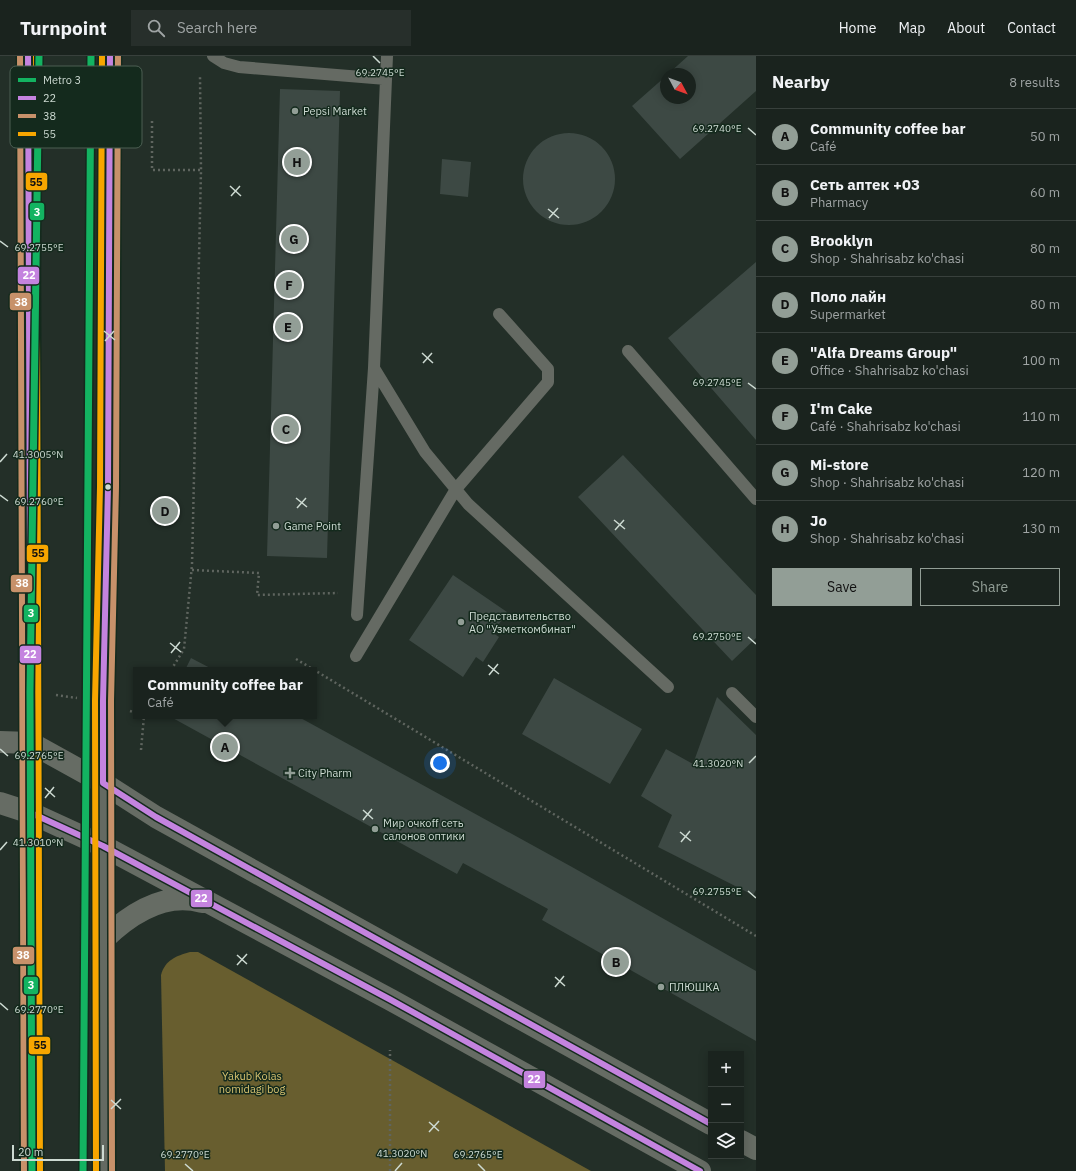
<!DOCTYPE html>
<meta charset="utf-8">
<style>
body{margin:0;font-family:"IBM Plex Sans",sans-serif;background:#272f2b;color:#f1f3f6}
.controls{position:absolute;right:12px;bottom:12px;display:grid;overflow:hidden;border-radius:0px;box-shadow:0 2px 10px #0003}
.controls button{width:36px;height:36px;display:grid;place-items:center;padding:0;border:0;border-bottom:1px solid #38403c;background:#1a231e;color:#f1f3f6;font:20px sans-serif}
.compass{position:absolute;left:660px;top:12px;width:36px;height:36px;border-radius:50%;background:#1a231e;box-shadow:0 2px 10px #0003;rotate:131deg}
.scale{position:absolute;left:12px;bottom:10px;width:92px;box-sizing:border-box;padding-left:4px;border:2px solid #cddad2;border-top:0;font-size:11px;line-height:14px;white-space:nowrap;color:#cddad2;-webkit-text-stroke:3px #142a1d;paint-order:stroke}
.you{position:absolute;left:440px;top:707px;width:14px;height:14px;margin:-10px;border:3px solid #fff;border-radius:50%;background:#1a73e8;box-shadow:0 0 0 6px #1a73e833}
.badge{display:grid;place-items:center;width:26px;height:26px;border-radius:50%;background:#929e96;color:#111;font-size:13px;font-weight:700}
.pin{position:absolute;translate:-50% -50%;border:2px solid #fff;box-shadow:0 1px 4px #0006}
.popup{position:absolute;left:133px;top:611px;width:184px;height:52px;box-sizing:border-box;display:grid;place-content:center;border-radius:0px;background:#1a231e;filter:drop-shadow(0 1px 3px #0005);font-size:13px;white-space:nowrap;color:#9fa4a4}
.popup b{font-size:15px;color:#f1f3f6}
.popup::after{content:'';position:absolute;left:50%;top:100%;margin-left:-8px;border:8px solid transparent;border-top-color:#1a231e}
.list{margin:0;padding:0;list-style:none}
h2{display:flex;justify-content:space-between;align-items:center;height:52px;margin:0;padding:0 16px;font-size:17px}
h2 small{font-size:13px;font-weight:400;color:#9fa4a4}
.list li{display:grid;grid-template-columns:26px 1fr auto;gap:12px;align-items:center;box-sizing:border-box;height:56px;padding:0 16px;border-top:1px solid #38403c}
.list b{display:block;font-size:15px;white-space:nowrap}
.list p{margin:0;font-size:13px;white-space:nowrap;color:#9fa4a4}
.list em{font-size:13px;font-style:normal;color:#9fa4a4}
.actions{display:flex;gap:8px;padding:12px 16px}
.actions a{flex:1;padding:9px 0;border:1px solid #929e96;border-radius:0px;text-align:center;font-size:14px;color:#929e96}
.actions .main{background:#929e96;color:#111}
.icon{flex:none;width:22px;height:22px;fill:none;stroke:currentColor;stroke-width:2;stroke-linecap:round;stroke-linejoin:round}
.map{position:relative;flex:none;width:756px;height:1115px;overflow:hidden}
header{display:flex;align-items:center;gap:24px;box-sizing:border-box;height:56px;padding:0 20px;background:#1a231e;border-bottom:1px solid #38403c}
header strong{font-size:19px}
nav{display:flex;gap:22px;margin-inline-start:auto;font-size:14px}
.search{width:280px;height:36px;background:#272f2b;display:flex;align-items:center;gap:10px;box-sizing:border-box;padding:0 14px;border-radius:0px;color:#9fa4a4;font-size:15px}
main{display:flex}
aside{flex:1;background:#1a231e}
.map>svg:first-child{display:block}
</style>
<header>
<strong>Turnpoint</strong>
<div class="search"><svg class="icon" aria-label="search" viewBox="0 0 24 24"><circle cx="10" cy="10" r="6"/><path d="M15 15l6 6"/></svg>Search here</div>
<nav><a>Home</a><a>Map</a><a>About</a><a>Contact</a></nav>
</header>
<main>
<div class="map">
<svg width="756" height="1115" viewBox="0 0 756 1115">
<rect width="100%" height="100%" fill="#232f28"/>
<path fill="#685e2f" d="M 190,896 L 198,896 L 591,1115 L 165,1115 L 161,919 C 165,904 176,900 190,896 Z"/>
<path fill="#3d4944" d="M 688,0 L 756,0 L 756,35 L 680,103 L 632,50 L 666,20 L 666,42 L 690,42 L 690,18 L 668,18 Z
M 280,33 L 340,35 L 327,502 L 267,500 Z
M523 123a46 46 0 1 1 92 0a46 46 0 1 1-92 0Z
M 442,103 L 471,106 L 468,141 L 440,138 Z
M 756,206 L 756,384 L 668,282 Z
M 623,399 L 756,539 L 756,582 L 732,605 L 578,441 Z
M 453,519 L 507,556 L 493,577 L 499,581 L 483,606 L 476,601 L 463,621 L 409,584 Z
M 191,602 L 214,614 L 185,614 Z
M 554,622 L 642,673 L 610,728 L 522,678 Z
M 717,641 L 756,679 L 756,834 L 753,839 L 658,791 L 672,759 L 641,740 L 666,693 L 693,708 Z
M 169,660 L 297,660 L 572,811 L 756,915 L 756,985 L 542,864 L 548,853 L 463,807 L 457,818 Z"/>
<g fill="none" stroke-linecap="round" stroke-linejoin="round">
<path stroke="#5f655f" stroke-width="2.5" stroke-dasharray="2 3" stroke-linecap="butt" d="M 152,65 L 152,114 L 201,114
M 192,514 L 259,517 L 257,539 L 338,537
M 296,603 L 756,880
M 171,614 L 184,593 L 192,509 L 201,114 L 200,19
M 56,639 L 77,642
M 130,655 L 136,657
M 141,694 L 144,660
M 390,1115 L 390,994"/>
<path stroke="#656a63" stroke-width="12" d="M 213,0 L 224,7 L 239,11 L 386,23 L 374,312 L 425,396 L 468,448 L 668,631
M 386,23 L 387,0
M 628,295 L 756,443
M 357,559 L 374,312
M 356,600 L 456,433 L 548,326 L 548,313 L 499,258
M 732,637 L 756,661"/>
<path stroke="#666c64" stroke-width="22" d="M 0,686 L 31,687 L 103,727 L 156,761 L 711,1068
M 0,747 L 31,757 L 103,790 L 391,944 L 700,1115
M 104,883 C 130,858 164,835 202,846
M 741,1085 L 756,1093"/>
<path stroke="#646a62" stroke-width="22" d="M 28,0 L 32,1115
M 104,1115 L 103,645 L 108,431 L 110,0"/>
<g stroke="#142a1d" stroke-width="9">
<path id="bus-1" d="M 28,0 L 31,757 L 103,790 L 391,944 L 700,1115
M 110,0 L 108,431 L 103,645 L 103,727 L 156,761 L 711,1068"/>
</g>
<g stroke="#142a1d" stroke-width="9">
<path id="bus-2" d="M 20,0 L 24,1115
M 112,1115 L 111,645 L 116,431 L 118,0"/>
</g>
<g stroke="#142a1d" stroke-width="9">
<path id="bus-3" d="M 36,0 L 40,1115
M 96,1115 L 95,645 L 100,431 L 102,0"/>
</g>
<use href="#bus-1" stroke="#c483df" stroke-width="6"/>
<use href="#bus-2" stroke="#c7916a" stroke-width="6"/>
<use href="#bus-3" stroke="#f7a600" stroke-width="6"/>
<g stroke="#142a1d" stroke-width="10">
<path id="metro-1" d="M 32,1115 L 30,636 L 39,0
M 83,1115 L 91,0"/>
</g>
<use href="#metro-1" stroke="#13b361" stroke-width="7"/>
</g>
<path fill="none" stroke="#cddad2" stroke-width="1.5" d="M 373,0 L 380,7M 748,72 L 756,79M 230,130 L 241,140M 231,140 L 240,130M 548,153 L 559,162M 549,162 L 558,152M 0,185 L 8,191M 104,275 L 115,284M 105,285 L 114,275M 422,297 L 433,307M 423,307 L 432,297M 748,327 L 756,333M 0,406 L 7,398M 0,439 L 8,445M 296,442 L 307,451M 297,452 L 306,442M 614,464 L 625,473M 615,474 L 624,464M 748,581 L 756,588M 170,587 L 181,596M 171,597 L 180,586M 488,609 L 499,618M 489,619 L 498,608M 0,693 L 8,700M 749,707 L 756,700M 45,732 L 55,741M 45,742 L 54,731M 363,754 L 373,763M 363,764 L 372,753M 680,776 L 691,785M 681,786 L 690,775M 0,794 L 7,786M 748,835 L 756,842M 237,899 L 247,908M 237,909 L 247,898M 555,921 L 565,930M 555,931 L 564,920M 0,947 L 8,954M 111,1044 L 121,1053M 111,1053 L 121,1043M 429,1066 L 439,1075M 429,1076 L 439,1065M 185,1108 L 193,1115M 478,1108 L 485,1115M 395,1115 L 402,1107"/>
<g fill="#929e96" stroke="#142a1d" stroke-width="1.5">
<circle cx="295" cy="55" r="4"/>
<circle cx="276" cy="470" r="4"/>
<circle cx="461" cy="566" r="4"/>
<path d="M288 711h4v4h4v4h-4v4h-4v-4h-4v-4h4z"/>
<circle cx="375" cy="773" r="4"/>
<circle cx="661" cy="931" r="4"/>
</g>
<circle fill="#cddad2" stroke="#142a1d" stroke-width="1.5" cx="108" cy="431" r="3.5"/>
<g text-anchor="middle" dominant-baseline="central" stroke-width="3" stroke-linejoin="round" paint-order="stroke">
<g font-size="11" fill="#cddad2" stroke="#142a1d" text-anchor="start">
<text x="303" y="55">Pepsi Market</text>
<text x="284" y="470">Game Point</text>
<text x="469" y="560">Представительство<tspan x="469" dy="13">АО "Узметкомбинат"</tspan></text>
<text x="298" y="717">City Pharm</text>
<text x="383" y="767">Мир очкоff сеть<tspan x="383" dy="13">салонов оптики</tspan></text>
<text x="669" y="931">ПЛЮШКА</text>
</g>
<g font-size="11" fill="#d7c270" stroke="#142a1d">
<text x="252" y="1020">Yakub Kolas<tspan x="252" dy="13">nomidagi bog</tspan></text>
</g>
</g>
<rect x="10" y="10" width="132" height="82" rx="6" fill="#142a1d" stroke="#4c5f53" stroke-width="1"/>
<rect x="18" y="22" width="18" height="4" fill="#13b361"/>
<rect x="18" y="40" width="18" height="4" fill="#c483df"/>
<rect x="18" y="58" width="18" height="4" fill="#c7916a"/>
<rect x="18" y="76" width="18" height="4" fill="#f7a600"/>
<g font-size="11" fill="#cddad2">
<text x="43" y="28">Metro 3</text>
<text x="43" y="46">22</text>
<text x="43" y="64">38</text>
<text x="43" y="82">55</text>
</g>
<g font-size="10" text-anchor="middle" fill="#cddad2" stroke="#142a1d" stroke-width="3" stroke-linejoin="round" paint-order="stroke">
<text x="380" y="20">69.2745°E</text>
<text x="717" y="76">69.2740°E</text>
<text x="39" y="195">69.2755°E</text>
<text x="717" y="330">69.2745°E</text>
<text x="38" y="402">41.3005°N</text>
<text x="39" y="449">69.2760°E</text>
<text x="717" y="584">69.2750°E</text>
<text x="39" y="703">69.2765°E</text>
<text x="718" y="711">41.3020°N</text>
<text x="38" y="790">41.3010°N</text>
<text x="717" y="839">69.2755°E</text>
<text x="39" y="957">69.2770°E</text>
<text x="402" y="1101">41.3020°N</text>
<text x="185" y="1102">69.2770°E</text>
<text x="478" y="1102">69.2765°E</text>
</g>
<g stroke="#142a1d" stroke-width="1.5">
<rect x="25" y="116" width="23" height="19" rx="4" fill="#f7a600"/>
<rect x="29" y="146" width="16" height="19" rx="4" fill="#13b361"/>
<rect x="17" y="210" width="23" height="19" rx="4" fill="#c483df"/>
<rect x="9" y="236" width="23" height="19" rx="4" fill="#c7916a"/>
<rect x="26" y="488" width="23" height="19" rx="4" fill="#f7a600"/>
<rect x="10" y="518" width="23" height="19" rx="4" fill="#c7916a"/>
<rect x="23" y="548" width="16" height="19" rx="4" fill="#13b361"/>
<rect x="19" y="589" width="23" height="19" rx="4" fill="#c483df"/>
<rect x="190" y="833" width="23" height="19" rx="4" fill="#c483df"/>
<rect x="12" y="890" width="23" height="19" rx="4" fill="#c7916a"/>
<rect x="23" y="920" width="16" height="19" rx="4" fill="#13b361"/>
<rect x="28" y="980" width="23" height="19" rx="4" fill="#f7a600"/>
<rect x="523" y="1014" width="23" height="19" rx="4" fill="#c483df"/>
</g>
<g font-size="11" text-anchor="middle" font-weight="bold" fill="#fff">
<text x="37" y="160">3</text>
<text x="29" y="223">22</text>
<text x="21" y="250">38</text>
<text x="22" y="531">38</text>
<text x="31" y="561">3</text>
<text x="30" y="602">22</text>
<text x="201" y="846">22</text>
<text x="23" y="903">38</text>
<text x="31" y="933">3</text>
<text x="534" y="1027">22</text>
</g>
<g font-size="11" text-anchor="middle" font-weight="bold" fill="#111">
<text x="36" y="130">55</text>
<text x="38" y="501">55</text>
<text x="40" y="993">55</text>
</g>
</svg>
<div class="controls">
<button>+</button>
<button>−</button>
<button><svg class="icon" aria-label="layers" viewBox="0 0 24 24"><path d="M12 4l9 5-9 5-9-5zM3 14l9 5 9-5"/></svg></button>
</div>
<svg class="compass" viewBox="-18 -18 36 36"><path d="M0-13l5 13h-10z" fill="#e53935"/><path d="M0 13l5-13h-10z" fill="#9fa4a4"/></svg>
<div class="scale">20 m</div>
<div class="you"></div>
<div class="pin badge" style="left:225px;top:691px">A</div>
<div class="popup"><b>Community coffee bar</b>Café</div>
<div class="pin badge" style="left:616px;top:906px">B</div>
<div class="pin badge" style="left:286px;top:373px">C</div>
<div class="pin badge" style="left:165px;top:455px">D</div>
<div class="pin badge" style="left:288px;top:271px">E</div>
<div class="pin badge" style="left:289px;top:229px">F</div>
<div class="pin badge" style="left:294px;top:183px">G</div>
<div class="pin badge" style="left:297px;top:106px">H</div>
</div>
<aside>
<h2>Nearby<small>8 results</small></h2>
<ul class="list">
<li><span class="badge">A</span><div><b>Community coffee bar</b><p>Café</p></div><em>50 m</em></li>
<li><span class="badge">B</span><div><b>Сеть аптек +03</b><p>Pharmacy</p></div><em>60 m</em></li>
<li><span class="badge">C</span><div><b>Brooklyn</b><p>Shop · Shahrisabz ko'chasi</p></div><em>80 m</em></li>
<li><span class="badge">D</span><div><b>Поло лайн</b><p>Supermarket</p></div><em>80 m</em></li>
<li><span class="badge">E</span><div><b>&quot;Alfa Dreams Group&quot;</b><p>Office · Shahrisabz ko'chasi</p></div><em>100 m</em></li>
<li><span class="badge">F</span><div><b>I'm Cake</b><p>Café · Shahrisabz ko'chasi</p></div><em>110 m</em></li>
<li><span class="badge">G</span><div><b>Mi-store</b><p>Shop · Shahrisabz ko'chasi</p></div><em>120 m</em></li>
<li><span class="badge">H</span><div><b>Jo</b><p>Shop · Shahrisabz ko'chasi</p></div><em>130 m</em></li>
</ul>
<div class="actions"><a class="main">Save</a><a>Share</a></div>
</aside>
</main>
